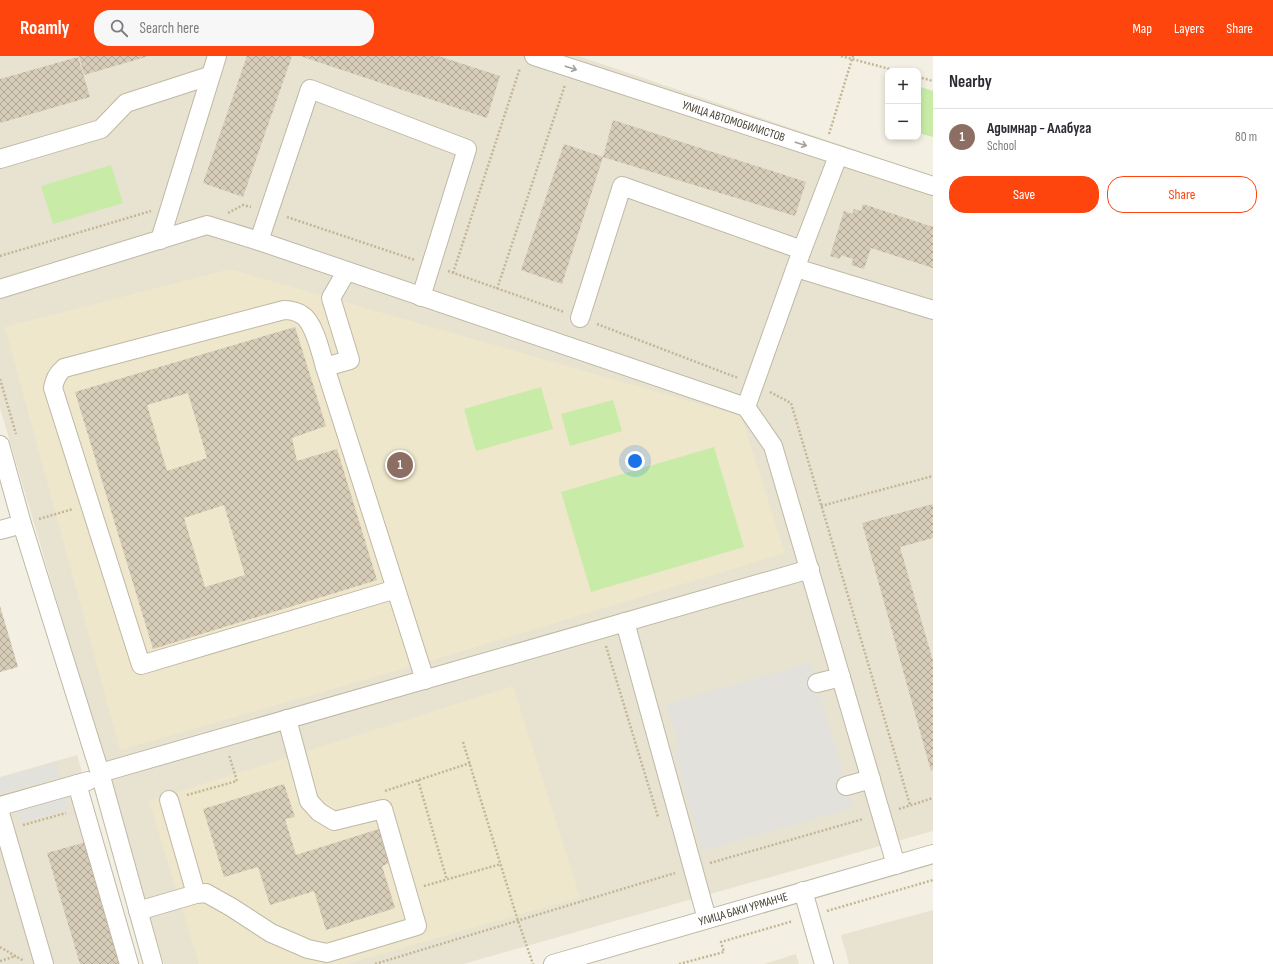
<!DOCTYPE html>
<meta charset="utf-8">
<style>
body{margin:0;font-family:"Sofia Sans Condensed",sans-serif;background:#f7f7f7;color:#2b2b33}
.controls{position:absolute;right:12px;top:12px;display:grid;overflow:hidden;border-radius:8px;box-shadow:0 2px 6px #0003}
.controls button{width:36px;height:36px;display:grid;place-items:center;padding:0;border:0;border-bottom:1px solid #e1e1e2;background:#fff;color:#2b2b33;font:20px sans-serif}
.you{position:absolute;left:635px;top:405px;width:14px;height:14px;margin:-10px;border:3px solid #fff;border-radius:50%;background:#1a73e8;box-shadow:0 0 0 6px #1a73e833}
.badge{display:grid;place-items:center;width:26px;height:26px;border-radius:50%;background:#ff450e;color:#fff;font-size:13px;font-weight:700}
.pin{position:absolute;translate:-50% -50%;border:2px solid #fff;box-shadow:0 1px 4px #0006}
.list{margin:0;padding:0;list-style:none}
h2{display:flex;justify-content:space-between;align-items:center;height:52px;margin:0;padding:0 16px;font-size:17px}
h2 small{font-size:13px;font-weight:400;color:#7c7c81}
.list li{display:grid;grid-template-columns:26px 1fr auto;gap:12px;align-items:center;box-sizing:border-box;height:56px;padding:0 16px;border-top:1px solid #e1e1e2}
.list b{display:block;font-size:15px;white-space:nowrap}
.list p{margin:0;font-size:13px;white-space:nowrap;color:#7c7c81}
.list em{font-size:13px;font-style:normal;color:#7c7c81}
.actions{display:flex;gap:8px;padding:12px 16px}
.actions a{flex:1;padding:9px 0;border:1px solid #ff450e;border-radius:16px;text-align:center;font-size:14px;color:#ff450e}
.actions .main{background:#ff450e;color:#fff}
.icon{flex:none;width:22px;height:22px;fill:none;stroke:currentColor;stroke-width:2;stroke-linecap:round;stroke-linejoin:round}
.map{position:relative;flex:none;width:933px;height:908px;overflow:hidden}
header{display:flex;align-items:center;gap:24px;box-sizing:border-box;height:56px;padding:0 20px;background:#ff450e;color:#fff}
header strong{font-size:19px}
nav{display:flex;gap:22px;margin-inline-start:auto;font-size:14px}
.search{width:280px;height:36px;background:#f7f7f7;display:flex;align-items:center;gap:10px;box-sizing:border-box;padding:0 14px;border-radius:16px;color:#7c7c81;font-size:15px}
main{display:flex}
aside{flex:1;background:#fff}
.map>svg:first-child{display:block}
</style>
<header>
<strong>Roamly</strong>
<div class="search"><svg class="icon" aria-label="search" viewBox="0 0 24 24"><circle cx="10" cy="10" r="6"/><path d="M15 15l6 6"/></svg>Search here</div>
<nav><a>Map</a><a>Layers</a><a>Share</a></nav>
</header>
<main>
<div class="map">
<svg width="933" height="908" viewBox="0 0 933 908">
<defs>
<pattern id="building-cross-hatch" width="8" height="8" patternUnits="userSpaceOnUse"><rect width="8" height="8" fill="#d6ccb7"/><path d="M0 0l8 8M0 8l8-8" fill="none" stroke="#afa795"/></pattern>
</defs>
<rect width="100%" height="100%" fill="#f3f0e3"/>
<path fill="#e8e2d0" d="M 0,0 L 578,0 L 933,120 L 933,775 L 463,908 L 164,908 L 0,352 Z
M 77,699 L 137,908 L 0,908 L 0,721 Z
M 933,854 L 933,908 L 849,908 L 841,879 Z
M 796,898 L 799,908 L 764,908 Z"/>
<path fill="#eee7cb" d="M 230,213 L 741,360 L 785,497 L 420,608 L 120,694 L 5,271 Z
M 513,630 L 580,841 L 347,908 L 199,908 L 149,745 Z"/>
<path fill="#c8eca7" d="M 918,30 L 933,35 L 933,81 L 918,77 Z
M 111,109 L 123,147 L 53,168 L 41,130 Z
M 541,331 L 553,373 L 476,395 L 464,353 Z
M 613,344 L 622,375 L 570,390 L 561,358 Z
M 714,391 L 744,491 L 591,536 L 561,436 Z"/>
<path fill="#e3e1dc" d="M 811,607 L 853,752 L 702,795 L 673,694 L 679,692 L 666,648 Z
M 56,706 L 60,721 L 0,738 L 0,722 Z
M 65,738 L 69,753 L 21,767 L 16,751 Z"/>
<path fill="url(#building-cross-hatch)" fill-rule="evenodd" d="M 79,0 L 149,0 L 84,19 Z
M 247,0 L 292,0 L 243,141 L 203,127 Z
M 300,0 L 438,0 L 500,20 L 487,62 Z
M 78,1 L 90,41 L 0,67 L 0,23 Z
M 613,64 L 806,126 L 795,160 L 603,101 Z
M 564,88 L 603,101 L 562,228 L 521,214 Z
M 863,148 L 933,171 L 933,212 L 871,192 L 864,213 L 851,209 L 853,203 L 841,199 L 840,203 L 830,200 L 844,155 L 852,158 L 854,153 L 861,155 Z
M 295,271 L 326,370 L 292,382 L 297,405 L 337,393 L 377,524 L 153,593 L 75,336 ZM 188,337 L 207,402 L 167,415 L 147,349 ZM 224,449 L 245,519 L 205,531 L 184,462 Z
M 933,448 L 933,482 L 900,491 L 933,605 L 933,714 L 931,715 L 862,467 Z
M 0,550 L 18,611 L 0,616 Z
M 284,728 L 295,761 L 285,763 L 296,799 L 379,773 L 389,807 L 382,810 L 395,852 L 326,874 L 314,835 L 270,849 L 258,811 L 224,821 L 203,753 Z
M 86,786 L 121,907 L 118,908 L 80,908 L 47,797 Z"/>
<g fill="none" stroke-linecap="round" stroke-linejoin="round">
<g stroke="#bfb8a5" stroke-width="20">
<g id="minor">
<path id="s1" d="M 534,0 L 933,130"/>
<path d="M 0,103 L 101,73 L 126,47 L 209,20"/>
<path d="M 160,184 L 217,0"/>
<path d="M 259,185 L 310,33 L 467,93 L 421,241"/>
<path d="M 796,212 L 933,254"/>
<path d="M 0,233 L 207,169 L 259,185 L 746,351 L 773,390 L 896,809"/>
<path d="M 580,262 L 622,130 L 802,194"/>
<path d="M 325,311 L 350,304 L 331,242 L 346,216"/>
<path d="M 746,351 L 802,194 L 838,100"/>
<path d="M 0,389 L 22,468 L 100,717 L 153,908"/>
<path d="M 0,474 L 22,468"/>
<path d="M 396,533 L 141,609 L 53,332 C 55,323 57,318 64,312 L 284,254 C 291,254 296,255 302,259 C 314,266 321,297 325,311 L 425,624"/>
<path d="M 625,566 L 707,863"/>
<path d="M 817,627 L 841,621"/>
<path d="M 100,717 L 810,513"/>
<path d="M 77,728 L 129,908"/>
<path d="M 846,730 L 871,723"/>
<path d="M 169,744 L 196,838"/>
<path d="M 0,750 L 88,725"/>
<path d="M 0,757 L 44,908"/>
<path d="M 803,835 L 824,908"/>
<path d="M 138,855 L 196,838 L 206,837 L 231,851 L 271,877 L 308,893 L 327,897 L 417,870 L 383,753 L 334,765 L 319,756 L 309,745 L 287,663"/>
<path id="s2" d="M 553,908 L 933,798"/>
</g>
</g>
<path stroke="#c3b695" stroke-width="2.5" stroke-dasharray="2 2" stroke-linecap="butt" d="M 841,0 L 897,15
M 918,21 L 933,25
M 829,78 L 853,0
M 228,157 L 243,149 L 251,151
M 287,161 L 415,204
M 0,200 L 151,155
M 448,215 L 564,256
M 453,217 L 520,12
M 497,233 L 565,29
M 597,268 L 738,322
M 0,323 L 16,378
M 770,336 L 791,347 L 910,749
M 821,450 L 933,420
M 39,463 L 73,453
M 606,590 L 658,761
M 463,686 L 518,865 L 533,908
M 418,724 L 447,824
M 385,735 L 470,707
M 187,739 L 237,725 L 229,699
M 899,753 L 933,742
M 23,769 L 66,757
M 710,807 L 863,763
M 424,830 L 501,808
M 827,855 L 933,824
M 0,891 L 24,905
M 0,905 L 16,900
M 375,908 L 675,817
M 679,908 L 724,896 L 721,886 L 793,865"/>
<use href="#minor" stroke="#fff" stroke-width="18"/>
</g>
<defs><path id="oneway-shaft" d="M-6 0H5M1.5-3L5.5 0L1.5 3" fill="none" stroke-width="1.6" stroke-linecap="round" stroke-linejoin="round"/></defs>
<g stroke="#a2a099">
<use href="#oneway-shaft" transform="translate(571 12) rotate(18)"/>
<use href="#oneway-shaft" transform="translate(801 88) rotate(18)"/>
</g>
<g text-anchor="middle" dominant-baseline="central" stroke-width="3" stroke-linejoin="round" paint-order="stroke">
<g font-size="12" fill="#464033" stroke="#fff">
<text stroke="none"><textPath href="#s1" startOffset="210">УЛИЦА АВТОМОБИЛИСТОВ</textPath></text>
<text stroke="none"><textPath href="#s2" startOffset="198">УЛИЦА БАКИ УРМАНЧЕ</textPath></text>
</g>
</g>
</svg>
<div class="controls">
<button>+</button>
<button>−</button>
</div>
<div class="you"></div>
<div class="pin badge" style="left:400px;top:409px;background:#8d6e63">1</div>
</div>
<aside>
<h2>Nearby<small></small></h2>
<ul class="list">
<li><span class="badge" style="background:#8d6e63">1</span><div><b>Адымнар - Алабуга</b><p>School</p></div><em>80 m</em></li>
</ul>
<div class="actions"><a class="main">Save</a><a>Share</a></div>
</aside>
</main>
